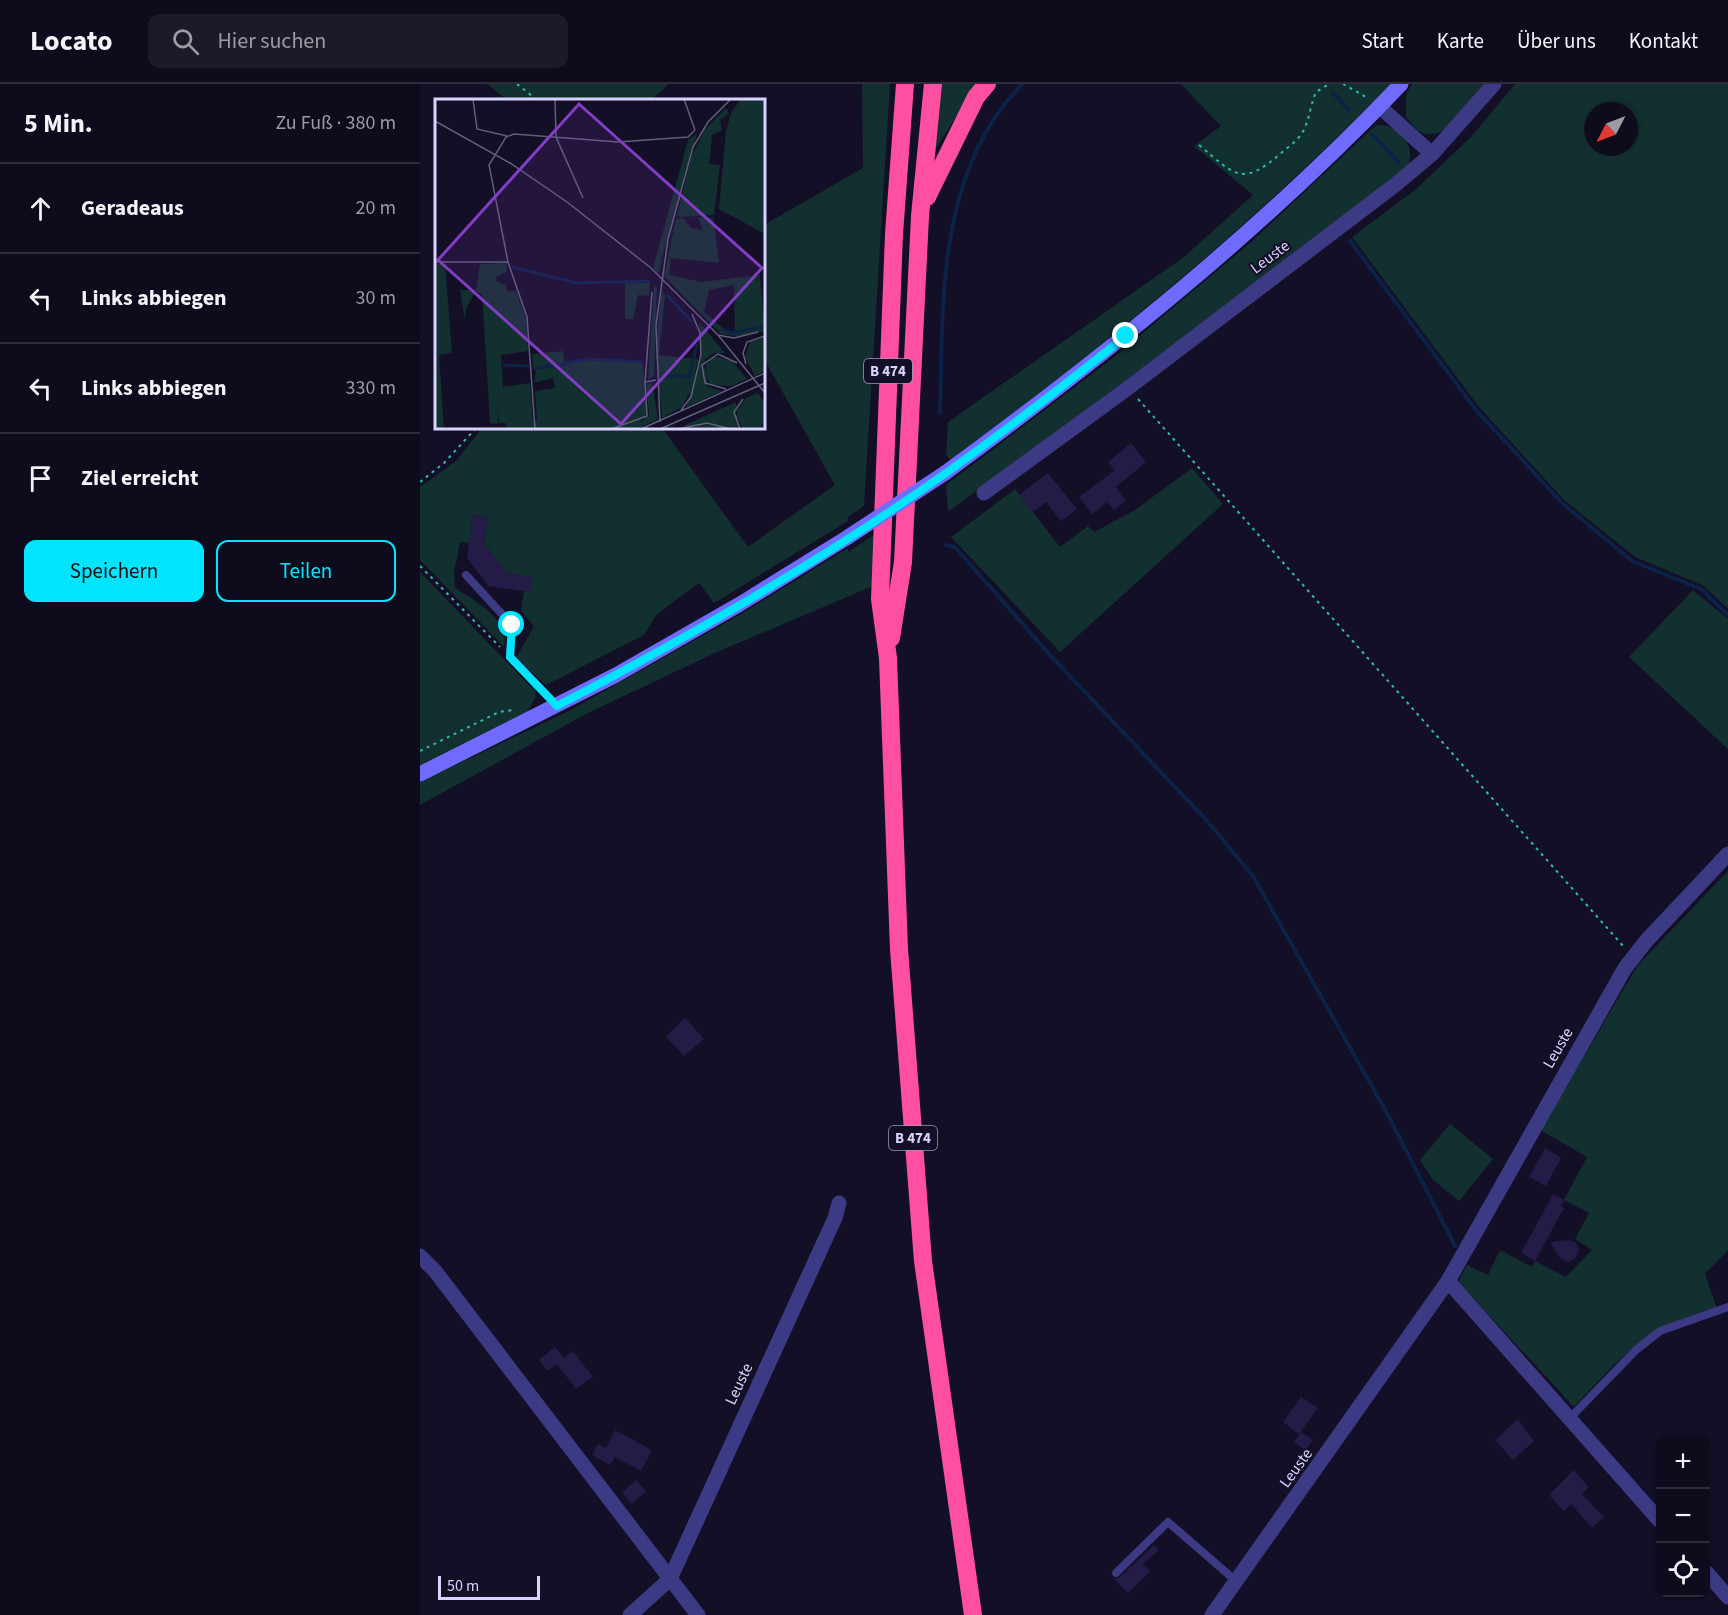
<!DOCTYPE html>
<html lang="de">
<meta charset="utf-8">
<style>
body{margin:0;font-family:"Source Sans 3",sans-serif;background:#1c1929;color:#f1f3f6}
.controls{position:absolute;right:18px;bottom:18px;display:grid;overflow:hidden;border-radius:12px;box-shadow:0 2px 4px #0004}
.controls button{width:54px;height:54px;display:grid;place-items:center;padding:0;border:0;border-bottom:2px solid #2e2b3b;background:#0e0b1c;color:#f1f3f6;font:30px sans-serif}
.compass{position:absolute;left:1164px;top:18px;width:54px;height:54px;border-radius:50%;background:#0e0b1c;box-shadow:0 2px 4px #0004;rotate:228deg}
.scale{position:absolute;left:18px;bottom:15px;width:102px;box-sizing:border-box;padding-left:6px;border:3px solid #d9d4ff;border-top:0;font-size:16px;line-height:21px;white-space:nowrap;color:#d9d4ff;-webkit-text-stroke:4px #130f26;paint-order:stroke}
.stop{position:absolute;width:18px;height:18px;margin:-14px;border:4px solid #00e5ff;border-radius:50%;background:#fff}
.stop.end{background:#00e5ff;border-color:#fff;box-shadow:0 2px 6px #0008}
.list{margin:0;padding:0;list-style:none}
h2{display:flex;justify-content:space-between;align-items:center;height:78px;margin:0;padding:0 24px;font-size:26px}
h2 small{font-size:20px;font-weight:400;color:#9b9ba3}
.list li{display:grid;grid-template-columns:39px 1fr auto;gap:18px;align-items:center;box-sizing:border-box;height:90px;padding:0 24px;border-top:2px solid #2e2b3b}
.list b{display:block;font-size:22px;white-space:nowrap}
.list em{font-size:20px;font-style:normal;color:#9b9ba3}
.actions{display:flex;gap:12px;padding:18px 24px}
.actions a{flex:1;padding:14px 0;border:2px solid #00e5ff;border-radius:12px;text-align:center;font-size:21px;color:#00e5ff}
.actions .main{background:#00e5ff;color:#111}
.icon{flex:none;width:33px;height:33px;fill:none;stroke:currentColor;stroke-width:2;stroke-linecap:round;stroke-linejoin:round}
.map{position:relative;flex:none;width:1308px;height:1531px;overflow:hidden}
header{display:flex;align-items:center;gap:36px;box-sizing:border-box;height:84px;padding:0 30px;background:#0e0b1c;border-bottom:2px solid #2e2b3b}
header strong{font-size:28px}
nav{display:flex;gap:33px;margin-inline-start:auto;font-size:21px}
.search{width:420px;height:54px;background:#1c1929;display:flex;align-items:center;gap:15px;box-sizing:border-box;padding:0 21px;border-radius:12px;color:#9b9ba3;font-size:22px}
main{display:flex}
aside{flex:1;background:#0e0b1c}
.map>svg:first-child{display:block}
</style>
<header>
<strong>Locato</strong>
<div class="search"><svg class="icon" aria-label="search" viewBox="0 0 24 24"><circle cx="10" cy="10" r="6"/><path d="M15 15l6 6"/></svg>Hier suchen</div>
<nav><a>Start</a><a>Karte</a><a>Über uns</a><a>Kontakt</a></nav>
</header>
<main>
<aside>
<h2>5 Min.<small>Zu Fuß · 380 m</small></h2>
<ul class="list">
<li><svg class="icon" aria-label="ahead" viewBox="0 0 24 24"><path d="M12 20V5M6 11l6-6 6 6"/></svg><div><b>Geradeaus</b></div><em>20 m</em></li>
<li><svg class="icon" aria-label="left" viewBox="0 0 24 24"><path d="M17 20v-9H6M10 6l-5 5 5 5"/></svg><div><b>Links abbiegen</b></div><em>30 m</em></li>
<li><svg class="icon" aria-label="left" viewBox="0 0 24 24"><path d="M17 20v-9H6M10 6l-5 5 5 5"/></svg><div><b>Links abbiegen</b></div><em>330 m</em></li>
<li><svg class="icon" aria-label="arrive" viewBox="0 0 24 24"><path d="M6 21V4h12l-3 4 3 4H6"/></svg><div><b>Ziel erreicht</b></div></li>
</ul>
<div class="actions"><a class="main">Speichern</a><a>Teilen</a></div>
</aside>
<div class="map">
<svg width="1308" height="1531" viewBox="0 0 1308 1531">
<rect width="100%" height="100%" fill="#130f26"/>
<path fill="#12302f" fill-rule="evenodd" d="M 67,0 L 249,0 L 231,16 L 87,16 Z
M 442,0 L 470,0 L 444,422 L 428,433 L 428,437 L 294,519 L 279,499 L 237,530 L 224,551 L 126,601 L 96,574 L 114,542 L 101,527 L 104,507 L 110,507 L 112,493 L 87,489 L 64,460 L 68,433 L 53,431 L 49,459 L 40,458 L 34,489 L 35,504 C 54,516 91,536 84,563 L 0,476 L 0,403 L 36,377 L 62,344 L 242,344 L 328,463 L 415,401 L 344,275 L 344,141 L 443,84 Z
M 522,0 L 557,0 L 515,66 L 513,65 Z
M 761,0 L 971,0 C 834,139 687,261 530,376 L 526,370 L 528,338 L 764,173 L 833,111 L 774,62 L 801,42 Z
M 992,0 L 1066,0 C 1052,16 1026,59 1003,49 C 996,46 991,39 986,33 L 986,10 Z
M 1095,0 L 1308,0 L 1308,525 L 1284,502 L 1215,473 L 1144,416 L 1059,323 L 932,153 L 995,106 L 1051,53 ZM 1173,27 L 1209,27 L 1209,63 L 1173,63 Z
M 956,41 C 980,40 996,60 988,83 L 834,201 L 528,428 L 526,401 L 693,274 L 830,159 Z
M 772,384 L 803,420 L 640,568 L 531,453 L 595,405 L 640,463 L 668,442 L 674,448 L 715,426 Z
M 454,451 L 453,502 L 297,568 L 168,629 L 0,721 L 0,698 L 149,627 L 321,530 L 428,464 L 428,468 Z
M 0,488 L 111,603 L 115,603 L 116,613 L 106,630 L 0,682 Z
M 1273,506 L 1308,535 L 1308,665 L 1209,573 Z
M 1308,787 L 1308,1166 L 1285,1190 L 1297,1224 C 1225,1242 1203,1272 1154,1323 L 1038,1198 L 1047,1181 L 1068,1191 L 1080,1166 L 1112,1183 L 1115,1177 L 1146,1193 L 1172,1166 L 1155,1155 L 1169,1129 L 1144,1116 L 1167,1073 L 1120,1046 L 1218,881 Z
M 1030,1040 L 1073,1075 L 1039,1117 L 1012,1095 L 1000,1076 Z"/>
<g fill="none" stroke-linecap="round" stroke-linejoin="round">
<path stroke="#0c2248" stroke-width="4" d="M 913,9 L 929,26
M 953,51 L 978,78
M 930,157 L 1056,326 L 1142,419 L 1212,477 L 1281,505 L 1308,531
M 520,329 C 523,216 517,87 602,0
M 526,461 L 535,463 L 630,571 L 789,739 L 833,792 L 967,1029 L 1035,1162"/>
</g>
<path fill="#241b47" d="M 711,359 L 726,378 L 696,403 L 706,417 L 694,426 L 687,418 L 672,430 L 659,413 L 695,386 L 688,378 Z
M 628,389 L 657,425 L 641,437 L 626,418 L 613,428 L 599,411 Z
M 53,431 L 68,433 L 64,460 L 87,489 L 112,493 L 110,508 L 68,502 L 47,474 Z
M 265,934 L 284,955 L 264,972 L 246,953 Z
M 1125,1064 L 1141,1074 L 1126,1102 L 1109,1093 Z
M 1133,1110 L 1144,1116 L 1141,1122 L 1144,1124 L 1115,1177 L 1101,1169 Z
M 1149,1156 L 1156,1159 L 1159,1167 L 1155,1175 L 1148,1178 L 1140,1174 L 1130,1158 Z
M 135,1263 L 144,1274 L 153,1267 L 173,1293 L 156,1305 L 137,1280 L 128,1287 L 119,1276 Z
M 881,1313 L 898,1324 L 879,1350 L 863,1338 Z
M 1098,1335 L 1114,1357 L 1093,1376 L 1075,1356 Z
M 195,1346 L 232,1366 L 221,1387 L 195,1373 L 190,1381 L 172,1371 L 178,1360 L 186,1364 Z
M 881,1348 L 893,1356 L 885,1366 L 874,1358 Z
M 1154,1386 L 1169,1403 L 1162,1410 L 1184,1433 L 1172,1444 L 1151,1420 L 1144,1427 L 1129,1411 Z
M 216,1396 L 226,1407 L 212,1420 L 202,1409 Z
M 734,1461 L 739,1466 L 723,1480 L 730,1487 L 708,1509 L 694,1495 L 700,1493 Z"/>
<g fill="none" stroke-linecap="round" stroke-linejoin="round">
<path stroke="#2fb8b0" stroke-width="2" stroke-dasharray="3 4.5" stroke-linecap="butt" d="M 97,0 L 117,16
M 923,0 L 946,13
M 779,61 C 814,90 821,104 860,70 C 869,62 881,55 885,43 C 890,32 891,19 896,8 L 909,0
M 718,315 L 1204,863
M 0,398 L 24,379 L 56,344
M 0,482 L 80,563
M 0,667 L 79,628 L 93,626"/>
<path stroke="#3d3a85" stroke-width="8" d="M 46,491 L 92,541 L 90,573 L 137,622
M 1149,1335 L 1216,1266 L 1240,1247 L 1308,1223
M 696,1489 L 748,1438 L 816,1497"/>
<path stroke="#3d3a85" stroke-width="15" d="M 959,22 L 1012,70 L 1074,0
M 564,409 L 708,304 L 975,101 L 1012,70
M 0,1172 L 15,1187 L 278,1531
M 1028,1197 L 1240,1437
M 1286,1488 L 1308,1513
M 210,1531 L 250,1495 L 415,1134 L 419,1119
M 792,1531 L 1028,1197 L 1205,884 L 1227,856 L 1308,770"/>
<path stroke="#6f6bff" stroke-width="15" d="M 525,389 C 686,271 843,145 981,0
M 0,690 L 196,591 L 320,520 L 428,453"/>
<path stroke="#ff4fa3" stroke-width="18" d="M 485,0 L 474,150 L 460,515 L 468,574 L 479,865 L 503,1177 L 553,1531
M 507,113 L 556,13 L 567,0
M 471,554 L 483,478 L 500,132 L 513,0"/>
<path stroke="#6f6bff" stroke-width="15" d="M 428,453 L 525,389"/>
</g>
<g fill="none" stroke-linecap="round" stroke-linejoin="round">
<path stroke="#00e5ff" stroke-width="8" d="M 92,541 L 90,573 L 137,622 C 271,552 403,476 526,389 C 588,345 647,299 706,252"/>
</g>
<g text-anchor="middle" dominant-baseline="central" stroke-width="4.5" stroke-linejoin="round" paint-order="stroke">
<g fill="#130f26" stroke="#9e99be" stroke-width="1.5">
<rect x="444" y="275" width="48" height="24" rx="4.5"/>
<rect x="469" y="1042" width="48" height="24" rx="4.5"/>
</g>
<g font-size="15" font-weight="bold" fill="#d9d4ff">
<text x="468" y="287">B 474</text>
<text x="493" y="1054">B 474</text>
</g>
<g font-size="16" fill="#d9d4ff" stroke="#130f26">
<text transform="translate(850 173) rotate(-37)">Leuste</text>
<text transform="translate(1138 964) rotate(-60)">Leuste</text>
<text transform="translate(319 1300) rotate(-65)">Leuste</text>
<text transform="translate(876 1384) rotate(-54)">Leuste</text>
</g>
</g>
<g transform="translate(15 15)">
<rect width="330" height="330" fill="#130f26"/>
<path d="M 306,0 L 330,0 L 330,135 L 284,110 L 291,32 L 296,14 ZM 291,9 L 294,15 L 285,21 L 287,31 L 277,36 L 275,56 L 274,65 L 285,66 L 279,116 L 242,118 L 256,58 L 270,30 ZM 262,34 L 229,151 L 224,175 L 218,169 L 253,41 ZM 278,118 L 284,164 L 236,159 L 234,176 L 267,183 L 325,176 L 330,232 L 302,237 L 286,235 L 229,177 L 241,120 L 248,119 L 256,129 L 268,131 L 263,119 L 250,119 ZM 299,186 L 300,233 L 299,233 L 290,231 L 269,213 L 274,191 ZM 72,164 L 71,173 L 61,178 L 62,183 L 71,186 L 73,193 L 81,191 L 91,220 L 93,252 L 66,256 L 68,288 L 95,284 L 98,323 L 102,322 L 100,292 L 120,289 L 118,279 L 99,284 L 101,271 L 154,261 L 208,264 L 211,316 L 203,325 L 214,316 L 211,286 L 217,283 L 223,320 L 202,330 L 71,330 L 71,324 L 64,324 L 62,305 L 63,325 L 55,324 L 47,195 L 41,192 L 45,165 ZM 0,165 L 10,165 L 17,254 L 4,256 L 9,330 L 0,330 ZM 190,184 L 215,184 L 214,197 L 203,196 L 198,220 L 190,220 ZM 219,186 L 222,189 L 219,277 L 213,281 ZM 25,191 L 41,191 L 31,210 L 30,221 ZM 226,192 L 230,196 L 224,256 L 263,260 L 257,289 L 247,308 L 227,319 L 221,250 ZM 264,223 L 290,254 L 279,254 L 270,260 L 273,288 L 287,292 L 251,308 L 267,254 ZM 330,238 L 330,272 L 320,277 L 310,258 L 315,243 ZM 128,252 L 130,267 L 98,270 L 97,255 ZM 279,257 L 297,262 L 312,280 L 296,287 L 275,286 L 269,266 ZM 323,294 L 330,305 L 330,325 L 325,330 L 308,330 L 300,314 L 311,299 ZM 301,303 L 303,330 L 248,327 Z" fill="#12302f" fill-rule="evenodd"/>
<path fill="none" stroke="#0c2248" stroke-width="3" d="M 77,168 L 142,184 L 215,182M 232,196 L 257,223M 287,230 L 298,234 L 330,227M 68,266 L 94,267M 98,270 L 154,260 L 208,263M 232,277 L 254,278 L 262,245"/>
<path fill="none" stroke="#625e7d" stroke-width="1.5" d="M 38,0 L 42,30 L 72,37M 120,0 L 121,38 L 148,99M 249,0 L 260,31M 0,22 L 75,64 L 132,103 L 216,169 L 283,236 L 330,294M 0,163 L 73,163M 283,236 L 299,239 L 323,233M 311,265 L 308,254 L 312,243 L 330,237M 210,283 L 217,193M 291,290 L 270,284 L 267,266 L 283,255 L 302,264M 246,311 L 256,298 L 266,255 L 265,234 L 257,215M 225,323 L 221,226 L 233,140 L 258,48 L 273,23 L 296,0M 100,330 L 92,218 L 73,163 L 54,66 L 71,38 L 79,35 L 183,43 L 253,38 L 260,31M 176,330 L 212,317 L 210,283 L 221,281M 206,330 L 330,274M 225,330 L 330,284M 243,330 L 272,324 L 296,330M 305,330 L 299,313 L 308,300"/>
<path fill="#843dc5" fill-opacity="0.15" stroke="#843dc5" stroke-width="3" d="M 144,5 L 327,169 L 186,325 L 3,161 Z"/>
<rect width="330" height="330" fill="none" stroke="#d9d4ff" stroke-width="3"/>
</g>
</svg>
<div class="controls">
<button>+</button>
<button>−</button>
<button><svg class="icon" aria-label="locate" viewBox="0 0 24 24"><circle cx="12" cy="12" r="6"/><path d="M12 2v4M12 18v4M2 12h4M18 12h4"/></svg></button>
</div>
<svg class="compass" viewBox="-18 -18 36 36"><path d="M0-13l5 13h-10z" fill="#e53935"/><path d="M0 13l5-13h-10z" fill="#9b9ba3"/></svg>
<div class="scale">50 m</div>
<div class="stop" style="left:92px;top:541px"></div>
<div class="stop end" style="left:706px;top:252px"></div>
</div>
</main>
